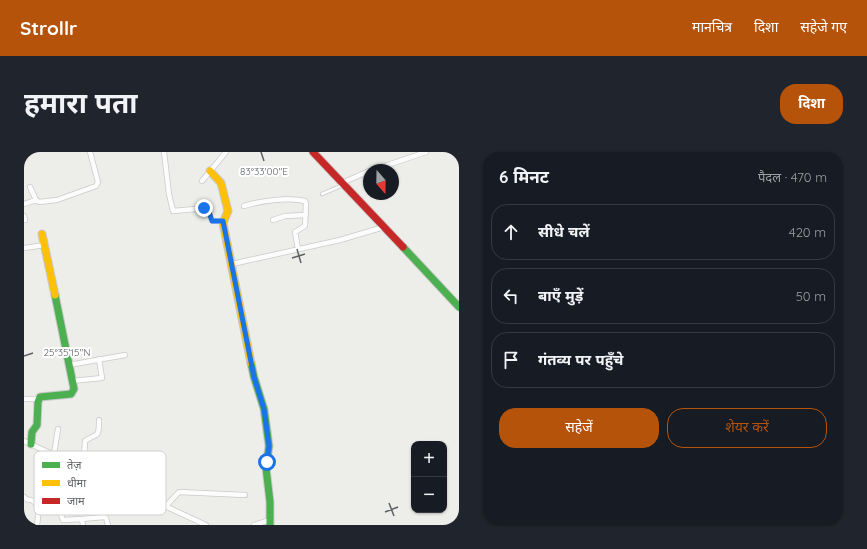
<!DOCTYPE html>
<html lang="hi">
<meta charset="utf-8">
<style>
body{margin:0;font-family:Quicksand,"Noto Sans Devanagari",sans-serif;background:#20242c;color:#f1f3f6}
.controls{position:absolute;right:12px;bottom:12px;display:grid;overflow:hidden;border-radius:8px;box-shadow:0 1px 3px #0004}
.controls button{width:36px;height:36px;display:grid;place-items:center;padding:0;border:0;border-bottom:1px solid #363941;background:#171b24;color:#f1f3f6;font:20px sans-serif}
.compass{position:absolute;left:339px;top:12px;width:36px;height:36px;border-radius:50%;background:#171b24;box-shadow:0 1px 3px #0004;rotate:160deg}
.stop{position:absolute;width:12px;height:12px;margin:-9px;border:3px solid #1a73e8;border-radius:50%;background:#fff}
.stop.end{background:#1a73e8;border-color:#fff;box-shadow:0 1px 4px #0008}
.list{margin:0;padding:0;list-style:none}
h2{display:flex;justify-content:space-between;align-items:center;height:52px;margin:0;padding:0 16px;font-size:17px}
h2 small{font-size:13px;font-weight:400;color:#9ea1a6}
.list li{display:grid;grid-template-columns:26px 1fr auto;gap:12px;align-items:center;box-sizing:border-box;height:56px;margin:0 8px 8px;padding:0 8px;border:1px solid #363941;border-radius:16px}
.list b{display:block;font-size:15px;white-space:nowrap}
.list em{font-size:13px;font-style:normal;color:#9ea1a6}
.actions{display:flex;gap:8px;padding:12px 16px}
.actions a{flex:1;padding:9px 0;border:1px solid #b45309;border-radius:16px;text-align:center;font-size:14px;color:#b45309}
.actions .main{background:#b45309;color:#fff}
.icon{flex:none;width:22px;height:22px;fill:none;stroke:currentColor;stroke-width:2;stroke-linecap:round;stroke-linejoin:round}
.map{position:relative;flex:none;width:435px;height:373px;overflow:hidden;border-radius:16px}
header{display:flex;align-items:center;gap:24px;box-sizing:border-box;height:56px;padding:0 20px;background:#b45309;color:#fff}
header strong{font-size:19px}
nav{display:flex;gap:22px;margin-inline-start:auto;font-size:14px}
.intro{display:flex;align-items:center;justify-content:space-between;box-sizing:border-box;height:96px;padding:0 24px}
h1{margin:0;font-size:28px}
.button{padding:10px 18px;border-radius:16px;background:#b45309;color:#fff;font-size:14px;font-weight:700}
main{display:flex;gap:24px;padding:0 24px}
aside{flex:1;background:#171b24;border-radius:16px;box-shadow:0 1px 3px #0004}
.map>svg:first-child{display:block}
</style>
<header>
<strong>Strollr</strong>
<nav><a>मानचित्र</a><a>दिशा</a><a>सहेजे गए</a></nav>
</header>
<div class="intro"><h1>हमारा पता</h1><a class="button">दिशा</a></div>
<main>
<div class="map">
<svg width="435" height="373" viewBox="0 0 435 373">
<rect width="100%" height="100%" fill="#edede9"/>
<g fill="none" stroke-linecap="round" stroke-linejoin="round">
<g stroke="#cacbca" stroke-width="4.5">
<path id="lane" d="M 298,42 L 319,33"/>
</g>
<g stroke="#cacbca" stroke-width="6">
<path id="street" d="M 140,0 L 145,42 L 149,59 L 183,56 L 188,69 L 199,69
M 349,18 L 402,0
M 178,29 L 202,0
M 318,31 L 345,19
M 6,35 L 12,48
M 0,52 L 12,48 L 15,50 L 33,48 L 72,34 L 74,30 L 66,0
M 220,54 C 236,49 264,45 281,49 L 282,51 L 281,74 L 271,80 L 274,97
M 0,64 L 1,68
M 249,68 L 261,64 L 282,63
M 0,96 L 21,93
M 208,112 L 316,88 L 360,75
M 45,213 L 101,203
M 48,229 L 78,226 L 75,207
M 0,247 L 15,247
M 0,289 L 182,373
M 30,302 L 34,277
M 36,305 L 37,363 L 39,368 L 58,367 L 59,373
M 53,313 L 60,305 L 61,289 C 73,280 75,288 75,268
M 0,345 C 3,349 6,347 9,349 C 16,353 14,367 13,373
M 142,354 L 155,340 L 221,343
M 58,367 L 80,365 L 82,366 L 84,373
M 230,373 L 246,368"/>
</g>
<g stroke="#c8c9c9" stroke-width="9">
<path id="fast" d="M 379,95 L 435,155
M 227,211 L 230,225 L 240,257 L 245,294 L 242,316 L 246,350 L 246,373
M 7,292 L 8,280 L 13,273 L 14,250 L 16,245 L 47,242 L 50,237 L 31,143"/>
</g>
<g stroke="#c8c9c9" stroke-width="9">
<path id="slow" d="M 186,19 L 197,31 L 204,59 L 199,71 L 227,211
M 18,82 L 31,143"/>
</g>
<g stroke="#c8c9c9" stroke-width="9">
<path id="jam" d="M 289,0 L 379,95"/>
</g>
<use href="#lane" stroke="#fcfcfc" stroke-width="2.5"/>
<use href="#street" stroke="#fcfcfc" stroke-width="4.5"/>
<use href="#fast" stroke="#4caf50" stroke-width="7"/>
<use href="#slow" stroke="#ffc107" stroke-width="7"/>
<use href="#jam" stroke="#c62828" stroke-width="7"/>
</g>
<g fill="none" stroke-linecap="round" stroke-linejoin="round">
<path stroke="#1a73e8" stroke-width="5" d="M 180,56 L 184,57 L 188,69 L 199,69 L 230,225 L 240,257 L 245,294 L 243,310"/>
</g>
<path fill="none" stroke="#5e6165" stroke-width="1.5" d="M 237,0 L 240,9M 273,97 L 277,111M 268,106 L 281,102M 0,204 L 9,201M 365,351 L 370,364M 361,360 L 374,355"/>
<rect x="10" y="299" width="132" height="64" rx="6" fill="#fff" stroke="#cfd0d1" stroke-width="1"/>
<rect x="18" y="310" width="18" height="6" fill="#4caf50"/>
<rect x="18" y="328" width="18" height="6" fill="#ffc107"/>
<rect x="18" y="346" width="18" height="6" fill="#c62828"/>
<g font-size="11" fill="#5e6165">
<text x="43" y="317">तेज़</text>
<text x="43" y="335">धीमा</text>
<text x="43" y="353">जाम</text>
</g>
<g font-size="10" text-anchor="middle" fill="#5e6165" stroke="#fff" stroke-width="4" stroke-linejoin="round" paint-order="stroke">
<text x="240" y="23">83°33'00"E</text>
<text x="43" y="204">25°35'15"N</text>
</g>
</svg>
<div class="controls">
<button>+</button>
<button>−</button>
</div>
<svg class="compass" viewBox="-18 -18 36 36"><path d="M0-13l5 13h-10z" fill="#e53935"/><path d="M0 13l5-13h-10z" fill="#9ea1a6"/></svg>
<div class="stop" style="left:243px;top:310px"></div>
<div class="stop end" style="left:180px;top:56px"></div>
</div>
<aside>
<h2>6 मिनट<small>पैदल · 470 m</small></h2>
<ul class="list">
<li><svg class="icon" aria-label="ahead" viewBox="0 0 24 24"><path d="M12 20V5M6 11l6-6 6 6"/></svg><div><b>सीधे चलें</b></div><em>420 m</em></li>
<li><svg class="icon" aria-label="left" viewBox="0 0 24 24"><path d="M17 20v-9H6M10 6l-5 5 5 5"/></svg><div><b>बाएँ मुड़ें</b></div><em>50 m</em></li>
<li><svg class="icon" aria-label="arrive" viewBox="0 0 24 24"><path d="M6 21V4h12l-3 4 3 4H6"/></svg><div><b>गंतव्य पर पहुँचे</b></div></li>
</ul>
<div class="actions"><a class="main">सहेजें</a><a>शेयर करें</a></div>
</aside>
</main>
